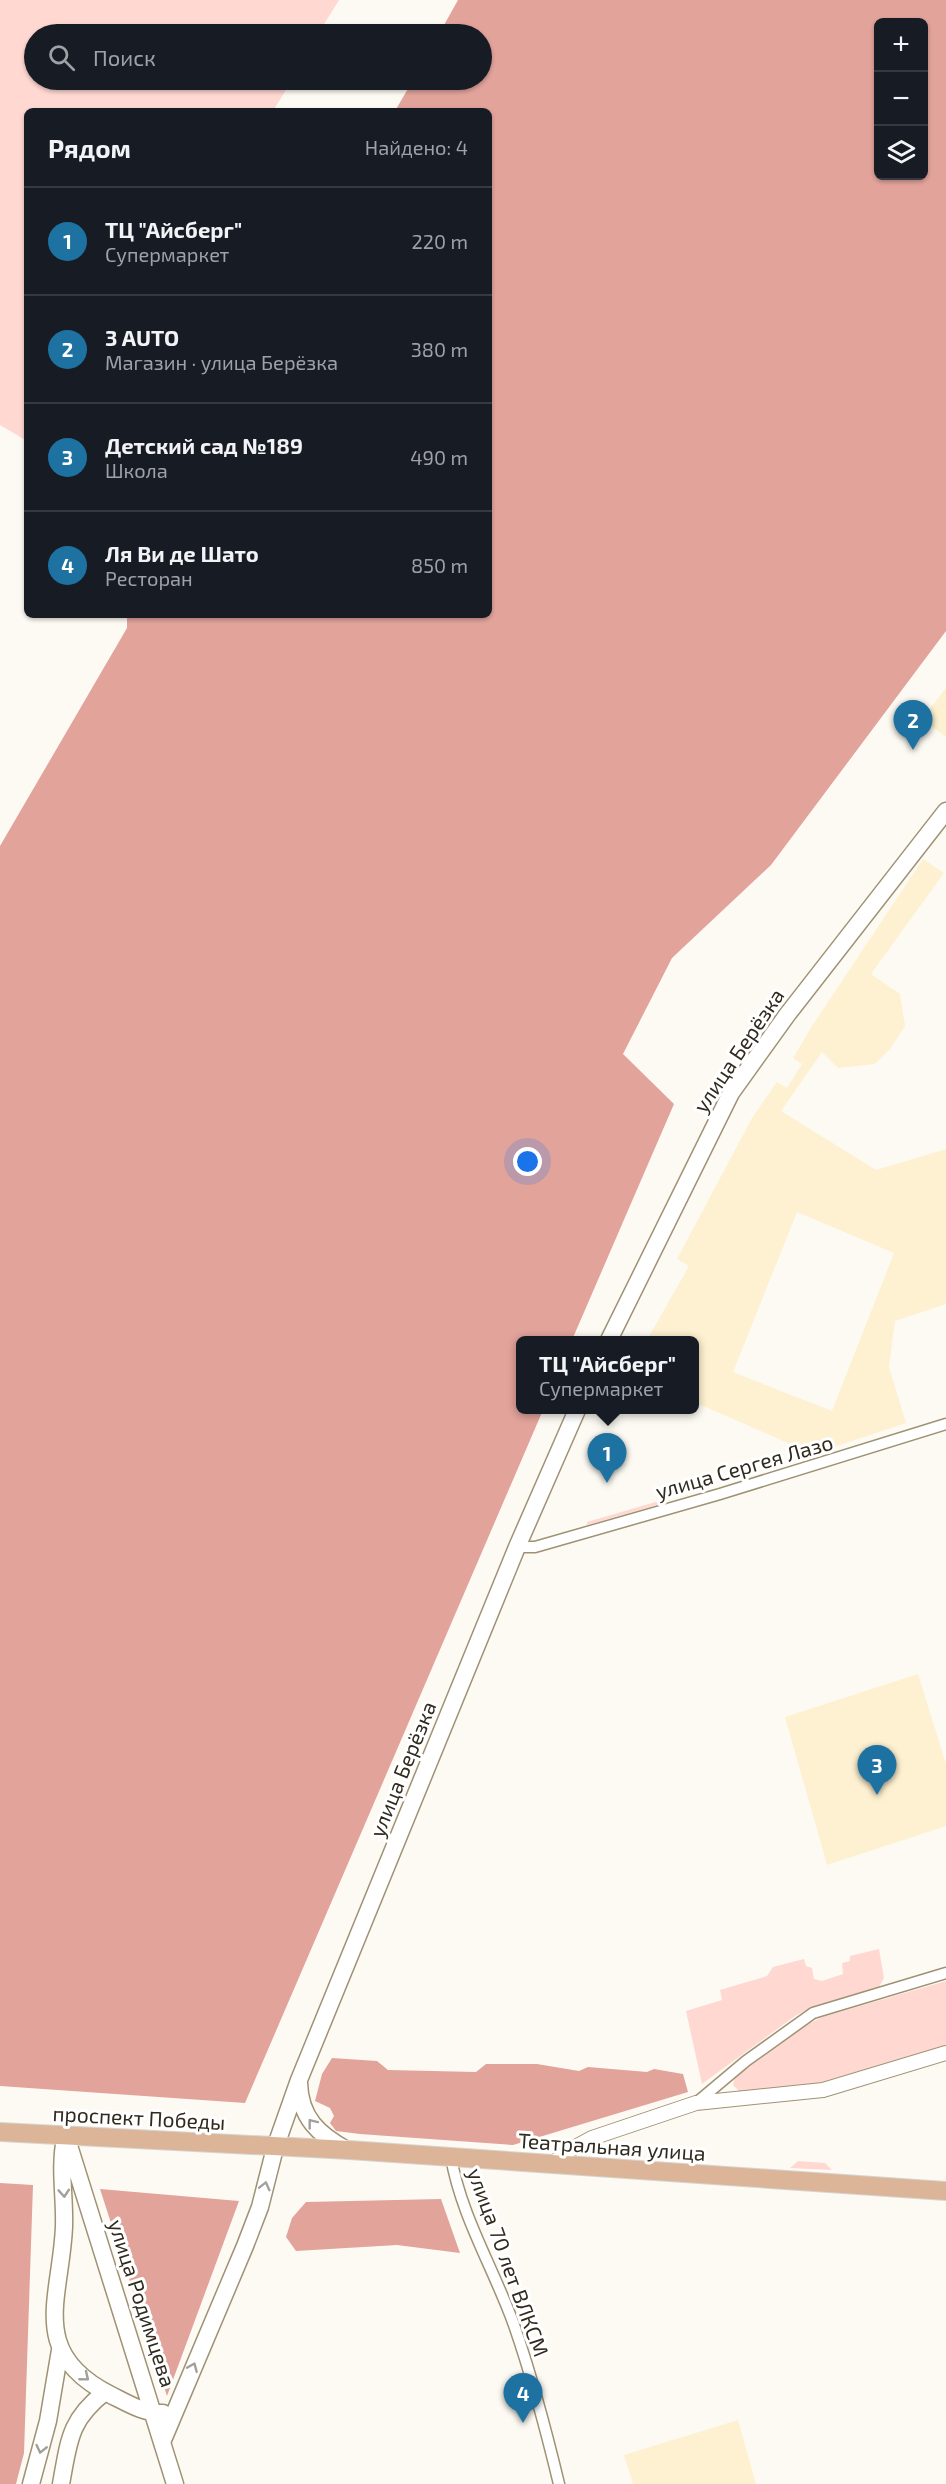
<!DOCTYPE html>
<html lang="ru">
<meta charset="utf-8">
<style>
body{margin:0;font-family:"Exo 2",sans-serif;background:#242831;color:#f1f3f6}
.controls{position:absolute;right:18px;top:18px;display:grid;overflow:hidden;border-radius:9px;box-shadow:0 2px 4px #0004}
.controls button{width:54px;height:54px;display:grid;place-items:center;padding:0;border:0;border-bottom:2px solid #363941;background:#171b24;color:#f1f3f6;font:30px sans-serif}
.you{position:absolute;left:528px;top:1162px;width:21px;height:21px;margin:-15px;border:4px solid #fff;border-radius:50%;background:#1a73e8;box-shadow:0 0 0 9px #1a73e833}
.badge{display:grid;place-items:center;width:39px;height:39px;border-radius:50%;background:#1d72a2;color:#fff;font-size:20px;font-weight:700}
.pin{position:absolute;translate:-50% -50px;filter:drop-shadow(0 2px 3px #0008)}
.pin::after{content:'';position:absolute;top:32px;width:21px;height:18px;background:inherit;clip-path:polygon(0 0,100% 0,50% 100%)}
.popup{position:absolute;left:516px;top:1336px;width:183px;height:78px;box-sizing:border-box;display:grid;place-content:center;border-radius:9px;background:#171b24;filter:drop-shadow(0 2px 4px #0005);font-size:20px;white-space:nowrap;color:#9ea1a6}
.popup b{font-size:22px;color:#f1f3f6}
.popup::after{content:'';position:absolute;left:50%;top:100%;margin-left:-12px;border:12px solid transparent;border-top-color:#171b24}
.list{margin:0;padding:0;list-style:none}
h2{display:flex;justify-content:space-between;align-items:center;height:78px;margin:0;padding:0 24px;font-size:26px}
h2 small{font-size:20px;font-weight:400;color:#9ea1a6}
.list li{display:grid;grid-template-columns:39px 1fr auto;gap:18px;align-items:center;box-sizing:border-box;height:108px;padding:0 24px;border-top:2px solid #363941}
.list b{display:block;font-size:22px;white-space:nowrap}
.list p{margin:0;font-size:20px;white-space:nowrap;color:#9ea1a6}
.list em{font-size:20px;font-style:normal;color:#9ea1a6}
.icon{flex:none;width:33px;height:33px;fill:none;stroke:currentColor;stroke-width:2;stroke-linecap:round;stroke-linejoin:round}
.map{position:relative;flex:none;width:946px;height:2484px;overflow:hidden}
.search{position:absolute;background:#171b24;box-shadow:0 2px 4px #0004;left:24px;top:24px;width:468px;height:66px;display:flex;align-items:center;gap:15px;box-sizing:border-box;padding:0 21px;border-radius:33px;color:#9ea1a6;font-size:22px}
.panel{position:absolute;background:#171b24;box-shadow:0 2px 4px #0004;left:24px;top:108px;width:468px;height:510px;border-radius:9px}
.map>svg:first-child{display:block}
</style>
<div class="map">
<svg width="946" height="2484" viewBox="0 0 946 2484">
<rect width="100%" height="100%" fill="#fdfaf3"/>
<path fill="#fef1d1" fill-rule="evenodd" d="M 946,688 L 946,737 L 922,719 Z
M 923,859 L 944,873 L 871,974 L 900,994 L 905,1026 L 890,1049 L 875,1064 L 838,1068 L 822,1052 L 781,1111 L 876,1170 L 946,1149 L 946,1304 L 895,1321 L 889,1367 L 906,1423 L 813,1454 L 694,1402 L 694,1340 L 647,1340 L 689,1266 L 677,1259 L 752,1118 L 777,1082 L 787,1088 L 802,1064 L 793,1058 L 812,1026 ZM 797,1212 L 894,1253 L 832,1411 L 733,1372 Z
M 918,1674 L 946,1764 L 946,1826 L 827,1865 L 785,1717 Z
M 738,2420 L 756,2484 L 633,2484 L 624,2455 Z"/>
<path fill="#ffd8d2" d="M 0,0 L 339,0 L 318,34 L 34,34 L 34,80 L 292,80 L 273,111 L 27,111 L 27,441 L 0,425 Z
M 659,1501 L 660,1504 L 587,1525 L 587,1522 Z
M 879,1949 L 884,1978 L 879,1987 L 808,2009 L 795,2016 L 702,2084 L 686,2011 L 722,2000 L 720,1990 L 767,1976 L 773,1967 L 804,1959 L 806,1966 L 812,1968 L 814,1979 L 822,1981 L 843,1974 L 842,1963 L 850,1961 L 850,1956 Z
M 946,1981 L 946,2045 L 808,2086 L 739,2091 L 733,2085 L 735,2078 L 797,2030 L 822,2017 Z
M 798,2161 L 825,2163 L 832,2170 L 790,2168 Z"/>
<path fill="#e2a39b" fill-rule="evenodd" d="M 458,0 L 946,0 L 946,631 L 771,865 L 672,958 L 623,1054 L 674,1104 L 572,1340 L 520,1340 L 520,1410 L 543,1410 L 245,2103 L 0,2086 L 0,846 L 127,628 L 127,615 L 489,615 L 489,111 L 395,111 L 413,80 L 482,80 L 482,34 L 439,34 ZM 924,22 L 924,176 L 878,176 L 878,22 Z
M 332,2058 L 377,2061 L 388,2070 L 476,2072 L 486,2064 L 537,2064 L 579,2071 L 588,2067 L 647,2072 L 654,2069 L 683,2074 L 688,2092 L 513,2145 L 360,2134 L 336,2131 L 330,2123 L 334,2116 L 330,2108 L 315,2101 L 322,2074 Z
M 0,2183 L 33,2185 L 24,2453 L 16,2484 L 0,2484 Z
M 100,2189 L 239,2201 L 167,2396 Z
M 441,2199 L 460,2253 L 397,2245 L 296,2251 L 286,2237 L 292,2218 L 306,2202 Z"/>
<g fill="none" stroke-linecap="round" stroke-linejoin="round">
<g stroke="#9f9274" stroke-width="13">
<path id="minor" d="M 517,1547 L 535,1547 L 720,1494 L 946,1424
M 696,2103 L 746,2061 L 813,2013 L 946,1973
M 451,2157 C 461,2216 494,2269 514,2325 C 532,2377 546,2430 559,2484"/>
</g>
<g stroke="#9f9274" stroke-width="16">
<path id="tertiary" d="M 552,2164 L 570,2150 L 592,2138 L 696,2103 L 823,2090 L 946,2053"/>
</g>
<g stroke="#9f9274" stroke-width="19">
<path id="secondary" d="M 609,1340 L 731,1093 L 787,1015 L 946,811
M 299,2083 C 300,2118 319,2135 347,2150
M 66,2136 L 175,2484
M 65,2139 C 59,2168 65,2197 64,2227 C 61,2298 27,2353 111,2395 C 127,2403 145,2414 163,2413
M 163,2440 L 245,2246 L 260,2207 L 275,2148 L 299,2080 L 517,1547 L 577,1410
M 31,2484 L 48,2421 L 60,2350
M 61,2484 C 69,2441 69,2420 105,2392"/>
</g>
<g stroke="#d6d5d2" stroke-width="20">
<path id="primary" d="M 0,2132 L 349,2150 L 946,2191"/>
</g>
<use href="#minor" stroke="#fff" stroke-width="10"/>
<use href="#tertiary" stroke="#fff" stroke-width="14"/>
<use href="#secondary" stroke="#fff" stroke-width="16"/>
<use href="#primary" stroke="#dcb598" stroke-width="18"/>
</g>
<defs><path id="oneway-chevron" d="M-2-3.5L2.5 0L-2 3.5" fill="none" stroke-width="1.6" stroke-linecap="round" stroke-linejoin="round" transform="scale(1.5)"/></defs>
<g stroke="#a2a09a">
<use href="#oneway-chevron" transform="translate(312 2123) rotate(-128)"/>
<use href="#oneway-chevron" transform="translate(265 2186) rotate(-76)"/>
<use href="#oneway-chevron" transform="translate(64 2193) rotate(86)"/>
<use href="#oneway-chevron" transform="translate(193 2367) rotate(-67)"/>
<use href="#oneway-chevron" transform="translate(85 2377) rotate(39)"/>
<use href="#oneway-chevron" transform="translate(41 2449) rotate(103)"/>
</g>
<g text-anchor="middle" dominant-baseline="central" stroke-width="6" stroke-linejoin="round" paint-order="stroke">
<g font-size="21" fill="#302b1f" stroke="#fff">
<text transform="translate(738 1050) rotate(-56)">улица Берёзка</text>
<text transform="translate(744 1466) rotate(-16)">улица Сергея Лазо</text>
<text transform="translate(402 1769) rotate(-68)">улица Берёзка</text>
<text transform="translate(139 2117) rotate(3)">проспект Победы</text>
<text transform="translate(612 2146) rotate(4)">Театральная улица</text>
<text transform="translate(509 2262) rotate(70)">улица 70 лет ВЛКСМ</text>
<text transform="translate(143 2303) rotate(72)">улица Родимцева</text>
</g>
</g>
</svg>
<div class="controls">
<button>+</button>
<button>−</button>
<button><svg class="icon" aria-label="layers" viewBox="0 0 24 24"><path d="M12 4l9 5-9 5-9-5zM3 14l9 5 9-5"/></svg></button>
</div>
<div class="you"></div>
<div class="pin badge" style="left:607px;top:1483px">1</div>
<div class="popup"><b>ТЦ &quot;Айсберг&quot;</b>Супермаркет</div>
<div class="pin badge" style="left:913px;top:750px">2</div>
<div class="pin badge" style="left:877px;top:1795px">3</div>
<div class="pin badge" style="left:523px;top:2423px">4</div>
<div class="search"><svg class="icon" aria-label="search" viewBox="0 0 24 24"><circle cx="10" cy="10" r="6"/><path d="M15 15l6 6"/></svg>Поиск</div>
<section class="panel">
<h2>Рядом<small>Найдено: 4</small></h2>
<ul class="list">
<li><span class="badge">1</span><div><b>ТЦ &quot;Айсберг&quot;</b><p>Супермаркет</p></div><em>220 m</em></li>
<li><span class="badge">2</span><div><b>3 AUTO</b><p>Магазин · улица Берёзка</p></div><em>380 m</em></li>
<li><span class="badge">3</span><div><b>Детский сад №189</b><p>Школа</p></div><em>490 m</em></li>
<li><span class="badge">4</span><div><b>Ля Ви де Шато</b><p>Ресторан</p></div><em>850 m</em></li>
</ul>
</section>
</div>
